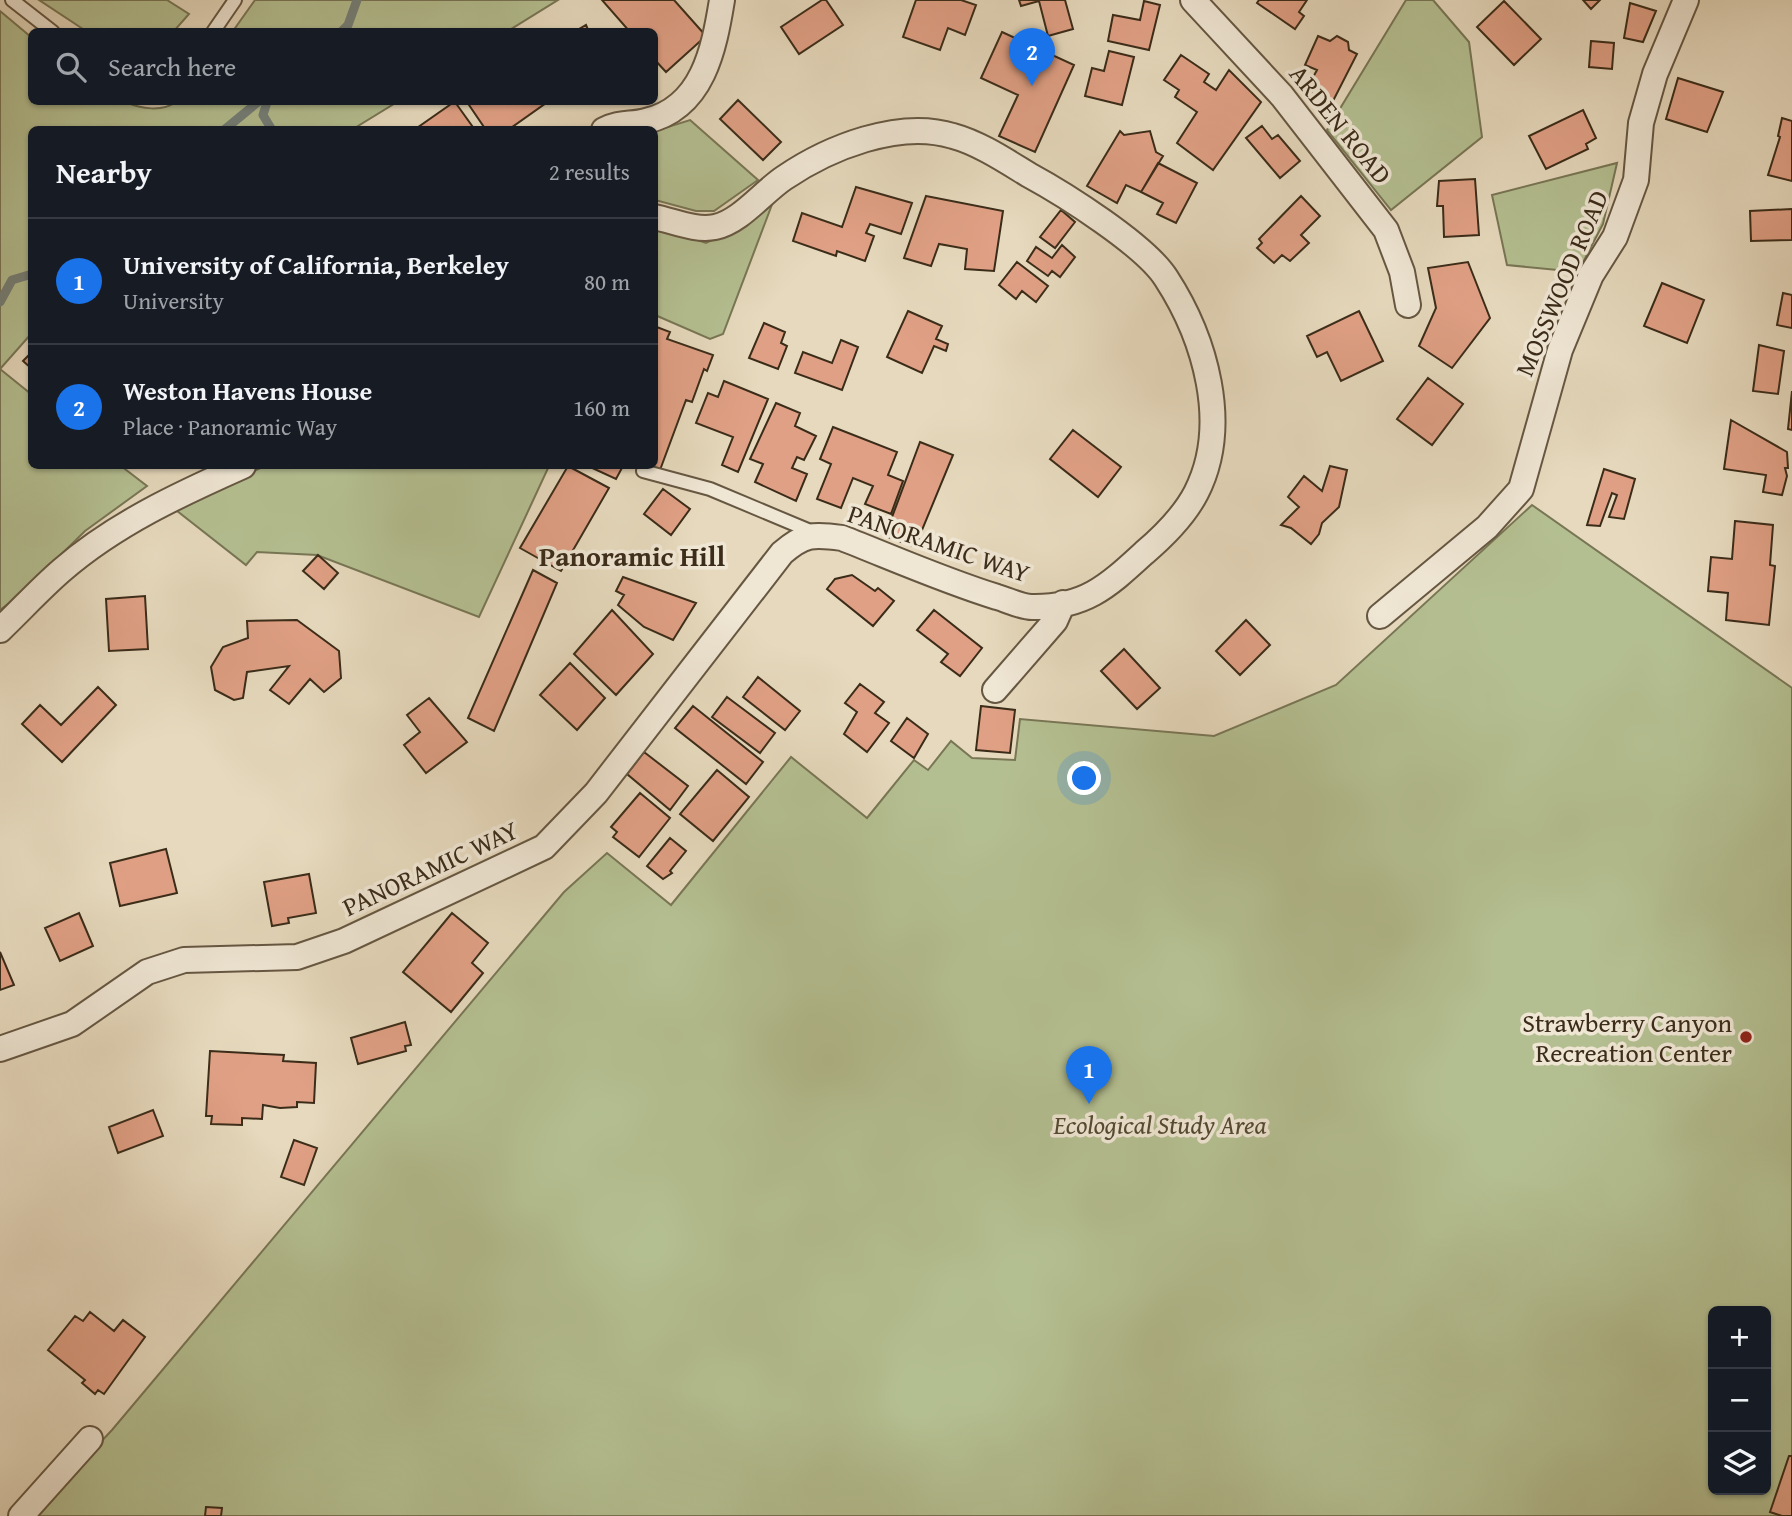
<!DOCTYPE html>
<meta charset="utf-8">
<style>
body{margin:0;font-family:"Gentium Book Plus",serif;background:#20242c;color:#f1f3f6}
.controls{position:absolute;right:21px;bottom:21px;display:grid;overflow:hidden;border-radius:10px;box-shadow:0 2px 5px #0004}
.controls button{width:63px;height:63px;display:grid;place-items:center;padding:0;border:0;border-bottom:2px solid #363941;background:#171b24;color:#f1f3f6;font:35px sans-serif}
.you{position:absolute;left:1085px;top:779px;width:24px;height:24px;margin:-18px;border:5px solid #fff;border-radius:50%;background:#1a73e8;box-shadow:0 0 0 10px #1a73e833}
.badge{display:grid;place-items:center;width:46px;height:46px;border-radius:50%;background:#1a73e8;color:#fff;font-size:23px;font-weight:700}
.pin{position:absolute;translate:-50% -58px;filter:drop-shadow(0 2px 4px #0008)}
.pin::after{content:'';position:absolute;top:37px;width:24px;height:21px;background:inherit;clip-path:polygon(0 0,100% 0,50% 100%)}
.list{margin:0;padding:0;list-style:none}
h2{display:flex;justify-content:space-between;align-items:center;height:91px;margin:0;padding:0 28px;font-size:30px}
h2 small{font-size:23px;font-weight:400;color:#9ea1a6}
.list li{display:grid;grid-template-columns:46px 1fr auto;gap:21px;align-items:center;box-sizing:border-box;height:126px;padding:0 28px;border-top:2px solid #363941}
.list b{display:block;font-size:26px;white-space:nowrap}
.list p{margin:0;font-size:23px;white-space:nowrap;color:#9ea1a6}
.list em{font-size:23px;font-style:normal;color:#9ea1a6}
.icon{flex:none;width:38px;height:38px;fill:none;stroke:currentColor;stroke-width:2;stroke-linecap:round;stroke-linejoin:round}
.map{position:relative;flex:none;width:1792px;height:1516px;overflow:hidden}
.search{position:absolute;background:#171b24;box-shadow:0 2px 5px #0004;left:28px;top:28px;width:630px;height:77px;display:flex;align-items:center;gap:18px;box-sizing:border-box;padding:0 24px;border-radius:10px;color:#9ea1a6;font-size:26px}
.panel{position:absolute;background:#171b24;box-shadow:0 2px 5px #0004;left:28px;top:126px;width:630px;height:343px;border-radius:10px}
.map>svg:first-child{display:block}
</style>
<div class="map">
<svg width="1792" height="1516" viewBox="0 0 1792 1516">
<rect width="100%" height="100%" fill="#e6d9bd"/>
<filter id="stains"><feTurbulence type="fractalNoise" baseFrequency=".00286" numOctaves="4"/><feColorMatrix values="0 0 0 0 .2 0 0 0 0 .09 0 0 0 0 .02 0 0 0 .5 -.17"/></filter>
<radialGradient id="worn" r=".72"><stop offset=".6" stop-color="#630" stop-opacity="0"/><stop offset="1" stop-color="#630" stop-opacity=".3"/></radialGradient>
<path fill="#b4bf91" stroke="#787655" stroke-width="2" fill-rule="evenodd" d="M 39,0 L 167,0 L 189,14 L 174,31 L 86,31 Z
M 255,0 L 558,0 L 508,31 L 233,31 Z
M 1406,0 L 1433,0 L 1469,42 L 1482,137 L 1391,210 L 1327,130 Z
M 0,11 L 31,37 L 32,102 L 126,102 C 141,109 162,112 176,102 L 397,102 L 353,129 L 32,130 L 31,334 L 0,369 L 31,394 L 32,466 L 121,466 L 147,486 L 85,531 L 20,595 L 0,610 Z
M 690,120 L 758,180 L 714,211 L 696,211 L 655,200 L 655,131 Z
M 1617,163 L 1603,224 L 1578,272 L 1507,265 L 1492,195 Z
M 776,194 L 723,334 L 710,339 L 655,315 L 654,226 L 706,243 L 731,231 Z
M 265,466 L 549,466 L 479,617 L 317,555 L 257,552 L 246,565 L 172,507 Z
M 1532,505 L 1792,688 L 1792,1516 L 31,1516 L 112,1430 L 564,892 L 607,853 L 671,905 L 791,757 L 867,818 L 914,760 L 928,770 L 951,741 L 972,758 L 1015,760 L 1020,719 L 1214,736 L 1336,685 ZM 1713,1311 L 1766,1311 L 1766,1490 L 1713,1490 Z"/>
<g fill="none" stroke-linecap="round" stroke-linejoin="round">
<path stroke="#74807a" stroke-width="9" d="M 341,32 L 348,25 L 357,0
M 267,102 L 263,115 L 272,130
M 224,130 L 258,102
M 0,302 L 12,280 L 32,274"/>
</g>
<path fill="#e0a085" stroke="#3b2c19" stroke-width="2" d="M 602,0 L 674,0 L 706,36 L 666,72 L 654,59 L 654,32 L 630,32 Z
M 822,0 L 826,0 L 843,25 L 799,54 L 781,27 Z
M 916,0 L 961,0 L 976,5 L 965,35 L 948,28 L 940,50 L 903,37 Z
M 1019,0 L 1065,0 L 1073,29 L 1048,36 L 1039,1 L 1021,6 Z
M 1259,0 L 1307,0 L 1299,12 L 1304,16 L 1295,29 L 1257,3 Z
M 1583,0 L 1600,0 L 1591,9 Z
M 1144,1 L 1160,5 L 1149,50 L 1108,41 L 1113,15 L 1140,20 Z
M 1504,1 L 1541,39 L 1514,65 L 1477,27 Z
M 1630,3 L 1656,11 L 1643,42 L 1624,38 Z
M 586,25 L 589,32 L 574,32 Z
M 1002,32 L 1074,65 L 1035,152 L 999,136 L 1018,95 L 981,78 Z
M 1318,36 L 1330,41 L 1337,36 L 1348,42 L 1349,50 L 1357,54 L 1333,101 L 1306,90 L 1317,70 L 1305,65 Z
M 1591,41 L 1614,43 L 1612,69 L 1589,67 Z
M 1109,51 L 1134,57 L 1122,105 L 1085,96 L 1092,68 L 1104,71 Z
M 1181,55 L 1209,74 L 1204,82 L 1216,90 L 1229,70 L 1261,102 L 1213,170 L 1177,143 L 1197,112 L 1175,97 L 1179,90 L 1164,80 Z
M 1678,78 L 1723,92 L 1707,132 L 1666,119 Z
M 738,100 L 781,142 L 763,160 L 720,119 Z
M 455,102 L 475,130 L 414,130 L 454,102 Z
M 467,102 L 545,102 L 546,103 L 508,130 L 486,130 Z
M 1583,110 L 1596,138 L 1586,144 L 1588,149 L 1546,169 L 1529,136 Z
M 1782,118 L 1792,121 L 1792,181 L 1768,175 L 1780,137 L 1778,136 Z
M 1262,126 L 1272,139 L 1278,135 L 1300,161 L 1280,178 L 1246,138 Z
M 1120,131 L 1124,135 L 1150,131 L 1156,152 L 1163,156 L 1141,192 L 1126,185 L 1117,203 L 1087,186 Z
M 1158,163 L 1197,183 L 1176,223 L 1157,214 L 1163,203 L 1141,192 Z
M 1475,179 L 1479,235 L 1444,237 L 1443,206 L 1437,206 L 1439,181 Z
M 856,187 L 912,203 L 901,234 L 870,224 L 866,233 L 874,236 L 865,261 L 837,251 L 836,256 L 793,241 L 802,213 L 842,227 Z
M 926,196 L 1003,211 L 994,271 L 965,269 L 967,249 L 939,244 L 931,266 L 904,258 Z
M 1301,196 L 1320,216 L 1301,235 L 1309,243 L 1290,261 L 1282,255 L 1274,263 L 1257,248 L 1262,243 L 1259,239 Z
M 1792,209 L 1792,240 L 1751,241 L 1750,211 Z
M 1061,210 L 1075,222 L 1055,248 L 1040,237 Z
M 1062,245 L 1075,257 L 1060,277 L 1052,271 L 1048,276 L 1027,261 L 1036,247 L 1052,258 Z
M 1017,262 L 1048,286 L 1036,302 L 1022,291 L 1016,299 L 999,285 Z
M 1468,262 L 1490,318 L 1452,368 L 1419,346 L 1436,308 L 1428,268 Z
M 1662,283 L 1704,300 L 1687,343 L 1644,326 Z
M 1783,293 L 1792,295 L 1792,328 L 1777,325 Z
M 908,311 L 942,326 L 936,339 L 948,344 L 946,351 L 934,346 L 922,373 L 887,357 Z
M 1359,311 L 1383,361 L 1341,381 L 1327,352 L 1317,357 L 1307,336 Z
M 764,323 L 785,332 L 781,343 L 787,346 L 778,369 L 749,358 Z
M 654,326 L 670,332 L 667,339 L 713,355 L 707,371 L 704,369 L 692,402 L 686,400 L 660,470 L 648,466 L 654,466 Z
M 841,340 L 858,347 L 842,390 L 795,373 L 803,352 L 832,363 Z
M 1759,345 L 1784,351 L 1778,394 L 1753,391 Z
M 32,352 L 32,369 L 23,361 Z
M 1428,378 L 1463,404 L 1432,445 L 1397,419 Z
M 724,381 L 768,399 L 738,472 L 722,465 L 733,437 L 696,423 L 708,393 L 718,397 Z
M 1792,391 L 1792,430 L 1788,429 Z
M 776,403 L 800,413 L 795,426 L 816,436 L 804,460 L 797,457 L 792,468 L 807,474 L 796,501 L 755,482 L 763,464 L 750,459 Z
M 1731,420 L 1787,452 L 1788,468 L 1785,468 L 1787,476 L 1782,495 L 1763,492 L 1766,475 L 1724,469 Z
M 833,427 L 897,452 L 888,475 L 903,481 L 891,514 L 865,504 L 873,486 L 853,478 L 841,508 L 817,499 L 831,464 L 820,459 Z
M 1073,430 L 1121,467 L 1098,497 L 1050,459 Z
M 920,442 L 953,455 L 915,547 L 885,536 Z
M 568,466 L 609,488 L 561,571 L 520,548 Z
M 588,466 L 623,466 L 616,479 Z
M 1330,466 L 1347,470 L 1339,507 L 1322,523 L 1319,534 L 1311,544 L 1291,528 L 1281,525 L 1299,507 L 1288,497 L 1304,476 L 1322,491 Z
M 1604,469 L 1635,479 L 1624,519 L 1609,517 L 1617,495 L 1612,493 L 1600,526 L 1587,525 Z
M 663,489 L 690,509 L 671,535 L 644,514 Z
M 1735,521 L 1773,525 L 1770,565 L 1775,566 L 1769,625 L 1726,620 L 1728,593 L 1708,591 L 1711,557 L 1732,559 Z
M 318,555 L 338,573 L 324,589 L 303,571 Z
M 533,570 L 557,583 L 494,731 L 468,718 Z
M 852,575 L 875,591 L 878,588 L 894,601 L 873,626 L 827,589 L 835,579 Z
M 623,577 L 696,603 L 673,640 L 644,627 L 618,605 L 624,595 L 616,591 Z
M 145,596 L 148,649 L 109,651 L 106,599 Z
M 612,610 L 653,654 L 616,695 L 574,654 Z
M 934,610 L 982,648 L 960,676 L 941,662 L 948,654 L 917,630 Z
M 297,620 L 339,651 L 341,678 L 324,692 L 310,679 L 289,704 L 270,690 L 289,666 L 247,672 L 243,698 L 234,700 L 215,690 L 211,667 L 223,647 L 248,638 L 247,621 Z
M 1246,620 L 1270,645 L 1240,675 L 1216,651 Z
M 1124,649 L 1160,688 L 1137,709 L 1101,671 Z
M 570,663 L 605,698 L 577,730 L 540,695 Z
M 758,677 L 800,711 L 785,730 L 743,697 Z
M 860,684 L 884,702 L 875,713 L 889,723 L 867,752 L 844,734 L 857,712 L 845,703 Z
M 98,687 L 116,705 L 62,762 L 22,724 L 40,705 L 61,725 Z
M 727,697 L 775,733 L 760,753 L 712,717 Z
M 429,698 L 467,742 L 426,773 L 404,745 L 420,732 L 407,715 Z
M 693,706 L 763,762 L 746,784 L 675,728 Z
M 981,706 L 1015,710 L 1010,753 L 976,750 Z
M 907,718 L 928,734 L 914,758 L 891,741 Z
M 644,752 L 688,786 L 670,810 L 627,774 Z
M 717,770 L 749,797 L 713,841 L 680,814 Z
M 640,793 L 670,818 L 639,857 L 613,837 L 617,832 L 611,827 Z
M 670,838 L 686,851 L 670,871 L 672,873 L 663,879 L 647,866 Z
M 166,849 L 177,893 L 120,906 L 110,863 Z
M 309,874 L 316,913 L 288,918 L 289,923 L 272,926 L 264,882 Z
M 79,913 L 93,946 L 60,961 L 45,928 Z
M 452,913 L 488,943 L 472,963 L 483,973 L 451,1012 L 403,972 Z
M 0,952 L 14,985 L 0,990 Z
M 405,1022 L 411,1045 L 405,1046 L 406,1051 L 358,1064 L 351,1038 Z
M 210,1051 L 284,1055 L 283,1061 L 316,1063 L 314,1103 L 297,1102 L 297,1107 L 280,1108 L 263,1105 L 262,1119 L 242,1118 L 242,1125 L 211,1124 L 212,1116 L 206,1116 Z
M 153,1110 L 163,1136 L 118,1153 L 109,1127 Z
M 294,1140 L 317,1148 L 304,1185 L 281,1177 Z
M 90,1312 L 114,1331 L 123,1320 L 145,1337 L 104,1394 L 98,1390 L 95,1394 L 82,1383 L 85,1380 L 48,1350 L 75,1316 L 83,1321 Z
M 1789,1456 L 1792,1456 L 1792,1516 L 1782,1516 L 1770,1512 Z
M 206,1507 L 222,1508 L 221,1516 L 205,1516 Z"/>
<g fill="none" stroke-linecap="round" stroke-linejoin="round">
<g stroke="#665742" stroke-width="16">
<path id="lane" d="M 12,0 L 53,32
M 213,32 L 235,0
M 643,471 L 710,489 L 815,533"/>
</g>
<g stroke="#665742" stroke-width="28">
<path id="street" d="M 1193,0 L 1282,96 L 1386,230 L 1402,272 L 1408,305
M 604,130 C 618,122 632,125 646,121 C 703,108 714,49 722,0
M 1380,616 L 1487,527 L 1521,489 L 1560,350 L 1591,275 L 1615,237 L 1636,180 L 1641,123 L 1655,74 L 1686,0
M 0,630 C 21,610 40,589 62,570 C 115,524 180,494 243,466
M 995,690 L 1055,621 L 1063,603
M 0,1049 L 72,1024 L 147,972 L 184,960 L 297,957 L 344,941 L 544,847 L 596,793 L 782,553 C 804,534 813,534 842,538 C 893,558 945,581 997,597 C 1008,600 1021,607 1032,607 C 1085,608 1108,586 1144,553 C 1164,536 1184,516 1196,493 C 1231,425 1205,338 1166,278 C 1145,245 1064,194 1029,175 C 1006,161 979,143 953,136 C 899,119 828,148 784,178 C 763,192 740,222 715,227 C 695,231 674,221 654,217
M 21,1516 L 90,1439"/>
</g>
<use href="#lane" stroke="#efe6d4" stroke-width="12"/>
<use href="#street" stroke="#efe6d4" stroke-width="24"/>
</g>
<circle fill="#8f2418" stroke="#efe6d4" stroke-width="2.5" cx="1746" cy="1037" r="7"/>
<g text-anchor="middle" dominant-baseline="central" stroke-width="7" stroke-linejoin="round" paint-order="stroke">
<g font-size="26" fill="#3b2c19" stroke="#efe6d4">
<text transform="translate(1341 124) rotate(51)">ARDEN ROAD</text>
<text transform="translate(1561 283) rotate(-67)">MOSSWOOD ROAD</text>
<text transform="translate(939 543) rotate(19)">PANORAMIC WAY</text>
<text transform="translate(430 868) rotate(-25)">PANORAMIC WAY</text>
</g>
<g font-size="26" fill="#3b2c19" stroke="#efe6d4" text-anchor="end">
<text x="1732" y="1022">Strawberry Canyon<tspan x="1732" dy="30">Recreation Center</tspan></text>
</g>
<g font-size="26" font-style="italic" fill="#534931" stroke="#efe6d4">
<text x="1160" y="1124">Ecological Study Area</text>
</g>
<g font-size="28" font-weight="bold" fill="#3b2c19" stroke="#efe6d4">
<text x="632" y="555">Panoramic Hill</text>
</g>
</g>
<rect width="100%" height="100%" filter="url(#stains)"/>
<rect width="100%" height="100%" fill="url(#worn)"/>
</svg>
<div class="controls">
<button>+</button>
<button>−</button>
<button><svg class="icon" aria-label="layers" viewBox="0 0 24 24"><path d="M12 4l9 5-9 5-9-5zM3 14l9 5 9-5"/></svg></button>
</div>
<div class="you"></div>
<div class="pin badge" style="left:1089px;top:1104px">1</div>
<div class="pin badge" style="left:1032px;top:86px">2</div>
<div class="search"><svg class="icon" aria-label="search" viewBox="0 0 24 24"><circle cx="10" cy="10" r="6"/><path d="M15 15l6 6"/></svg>Search here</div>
<section class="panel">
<h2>Nearby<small>2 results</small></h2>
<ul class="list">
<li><span class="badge">1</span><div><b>University of California, Berkeley</b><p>University</p></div><em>80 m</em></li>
<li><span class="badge">2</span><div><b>Weston Havens House</b><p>Place · Panoramic Way</p></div><em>160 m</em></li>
</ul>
</section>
</div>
